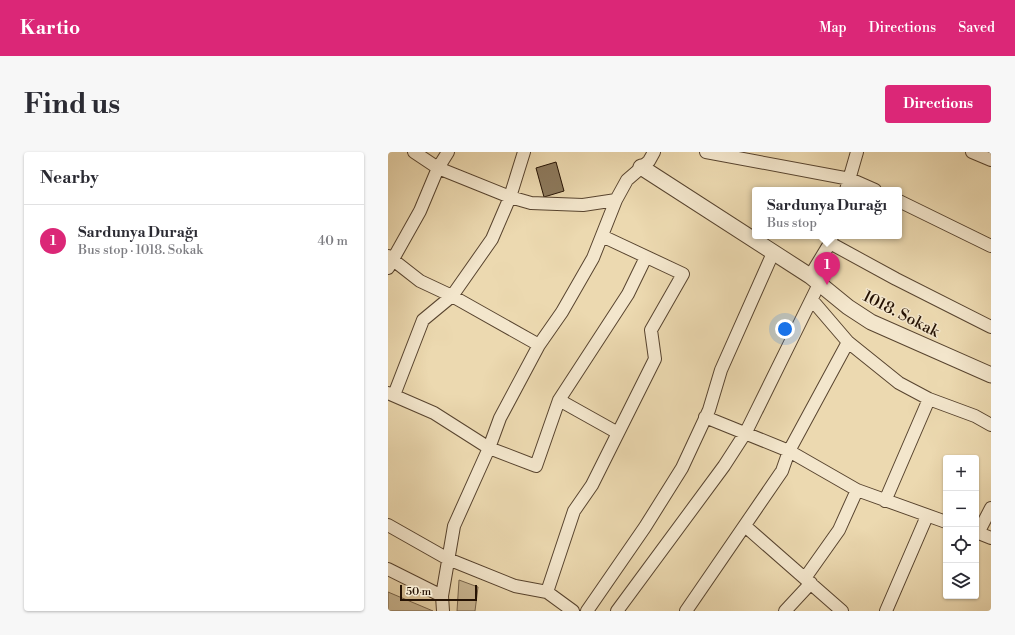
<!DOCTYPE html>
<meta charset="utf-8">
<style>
body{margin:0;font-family:"Libre Bodoni",serif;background:#f7f7f7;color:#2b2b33}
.controls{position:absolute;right:12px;bottom:12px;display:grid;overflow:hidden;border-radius:4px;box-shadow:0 1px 3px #0004}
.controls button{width:36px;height:36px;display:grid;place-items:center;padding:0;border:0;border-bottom:1px solid #e1e1e2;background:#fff;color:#2b2b33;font:20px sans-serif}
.scale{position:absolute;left:12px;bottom:10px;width:77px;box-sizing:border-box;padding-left:4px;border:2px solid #261304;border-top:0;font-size:11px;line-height:14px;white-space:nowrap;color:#261304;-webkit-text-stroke:3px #f3e6cc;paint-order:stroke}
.you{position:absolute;left:397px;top:177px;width:14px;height:14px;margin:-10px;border:3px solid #fff;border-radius:50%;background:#1a73e8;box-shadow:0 0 0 6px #1a73e833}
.badge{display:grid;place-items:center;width:26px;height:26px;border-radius:50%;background:#db2777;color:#fff;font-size:13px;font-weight:700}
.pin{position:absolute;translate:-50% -33px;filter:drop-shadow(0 1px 2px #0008)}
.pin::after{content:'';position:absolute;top:21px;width:14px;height:12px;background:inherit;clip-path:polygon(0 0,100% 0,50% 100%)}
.popup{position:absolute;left:364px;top:35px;width:150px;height:52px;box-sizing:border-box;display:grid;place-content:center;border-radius:4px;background:#fff;filter:drop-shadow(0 1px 3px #0005);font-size:13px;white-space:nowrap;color:#7c7c81}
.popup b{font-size:15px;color:#2b2b33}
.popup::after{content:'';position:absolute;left:50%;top:100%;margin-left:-8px;border:8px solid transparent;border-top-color:#fff}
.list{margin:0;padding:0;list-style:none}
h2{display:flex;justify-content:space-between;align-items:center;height:52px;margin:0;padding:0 16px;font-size:17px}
h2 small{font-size:13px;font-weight:400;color:#7c7c81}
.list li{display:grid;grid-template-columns:26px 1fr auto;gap:12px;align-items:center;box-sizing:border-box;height:72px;padding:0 16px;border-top:1px solid #e1e1e2}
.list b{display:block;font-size:15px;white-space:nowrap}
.list p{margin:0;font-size:13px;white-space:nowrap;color:#7c7c81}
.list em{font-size:13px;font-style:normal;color:#7c7c81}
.icon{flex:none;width:22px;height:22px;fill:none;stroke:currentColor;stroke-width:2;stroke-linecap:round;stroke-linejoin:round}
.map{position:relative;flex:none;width:603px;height:459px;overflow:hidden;border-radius:4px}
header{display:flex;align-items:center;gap:24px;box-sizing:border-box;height:56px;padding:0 20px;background:#db2777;color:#fff}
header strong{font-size:19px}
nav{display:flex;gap:22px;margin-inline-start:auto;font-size:14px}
.intro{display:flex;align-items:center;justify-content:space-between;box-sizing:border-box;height:96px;padding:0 24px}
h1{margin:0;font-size:28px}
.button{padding:10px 18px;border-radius:4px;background:#db2777;color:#fff;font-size:14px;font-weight:700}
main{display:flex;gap:24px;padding:0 24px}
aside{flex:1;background:#fff;border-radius:4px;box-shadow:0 1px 3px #0004}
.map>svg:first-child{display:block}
</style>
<header>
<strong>Kartio</strong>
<nav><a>Map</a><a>Directions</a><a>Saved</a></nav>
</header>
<div class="intro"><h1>Find us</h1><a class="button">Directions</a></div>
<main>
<aside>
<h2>Nearby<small></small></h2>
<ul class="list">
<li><span class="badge">1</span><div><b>Sardunya Durağı</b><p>Bus stop · 1018. Sokak</p></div><em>40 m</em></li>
</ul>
</aside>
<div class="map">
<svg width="603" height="459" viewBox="0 0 603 459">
<rect width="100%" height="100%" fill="#ecd9b0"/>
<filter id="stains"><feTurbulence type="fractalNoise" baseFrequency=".005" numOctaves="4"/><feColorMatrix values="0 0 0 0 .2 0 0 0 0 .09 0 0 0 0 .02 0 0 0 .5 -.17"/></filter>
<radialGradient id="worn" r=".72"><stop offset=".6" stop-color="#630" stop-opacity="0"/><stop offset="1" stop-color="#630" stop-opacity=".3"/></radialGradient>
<path fill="#cab793" stroke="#78654c" d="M 71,428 L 90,435 L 87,459 L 69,459 Z
M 0,440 L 45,459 L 0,459 Z"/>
<path fill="#8d7a5d" stroke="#261304" d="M 168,10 L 176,39 L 156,45 L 148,16 Z"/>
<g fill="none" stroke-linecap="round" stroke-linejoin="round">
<g stroke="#58442f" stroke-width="14">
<path id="minor" d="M 26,0 L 50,16 L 122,45 L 143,51 L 195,53 L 228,48
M 318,0 L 462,27 L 487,38
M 584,0 L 603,8
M 458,38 L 469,0
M 511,49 L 603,94
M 442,91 L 508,127 L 603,175
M 0,104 L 32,129 L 64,144 L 151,193
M 0,116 L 32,59 L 50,16 L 60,0
M 422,124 L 442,91 L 444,84
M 424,148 L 460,190 L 511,231 L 541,247 L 587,264 L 603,273
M 0,241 L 46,261 L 101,296 L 148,314 L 171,248 L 240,142 L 258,105
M 6,243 L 35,168 L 64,144 L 104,87 L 122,45 L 136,0
M 171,248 L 230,281
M 317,265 L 401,299 L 469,338 L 558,370
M 497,349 L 541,247
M 0,373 L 60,407 L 127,434 L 159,440 L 185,459
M 357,374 L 454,459
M 588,380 L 603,386
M 590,381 L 603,356
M 0,417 L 54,444
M 417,426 L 451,378 L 469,338
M 159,440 L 186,359 L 204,333 L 267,207 L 263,178 L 295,122 L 214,84
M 55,459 L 54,444 L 66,374 L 101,296 L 112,266 L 151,193 L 174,160 L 205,106 L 228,48 L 239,28 L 261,9 L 266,0
M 199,459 L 257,375 L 294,316 L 321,258 L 333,218 L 385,101
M 229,459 L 336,314 L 358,280 L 431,132
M 298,459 L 394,319 L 401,299 L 460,190
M 397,459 L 423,431
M 498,459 L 539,364"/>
</g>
<g stroke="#58442f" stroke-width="17">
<path id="tertiary" d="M 253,15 L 422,124 L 460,155 L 483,170 L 603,223"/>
</g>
<use href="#minor" stroke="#f3e6cc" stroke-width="12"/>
<use href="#tertiary" stroke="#f3e6cc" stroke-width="15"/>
</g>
<g text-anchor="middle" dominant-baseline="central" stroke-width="3" stroke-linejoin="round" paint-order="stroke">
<g font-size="16" fill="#261304" stroke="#f3e6cc">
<text transform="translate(513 162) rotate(27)">1018. Sokak</text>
</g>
</g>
<rect width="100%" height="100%" filter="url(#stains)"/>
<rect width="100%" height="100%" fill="url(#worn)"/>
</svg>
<div class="controls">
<button>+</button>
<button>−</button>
<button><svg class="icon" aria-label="locate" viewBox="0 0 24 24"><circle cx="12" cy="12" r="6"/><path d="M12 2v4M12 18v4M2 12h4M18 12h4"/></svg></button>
<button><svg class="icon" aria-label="layers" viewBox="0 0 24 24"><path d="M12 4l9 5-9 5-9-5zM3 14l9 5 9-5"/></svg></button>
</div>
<div class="scale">50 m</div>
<div class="you"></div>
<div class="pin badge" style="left:439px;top:133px">1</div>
<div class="popup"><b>Sardunya Durağı</b>Bus stop</div>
</div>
</main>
